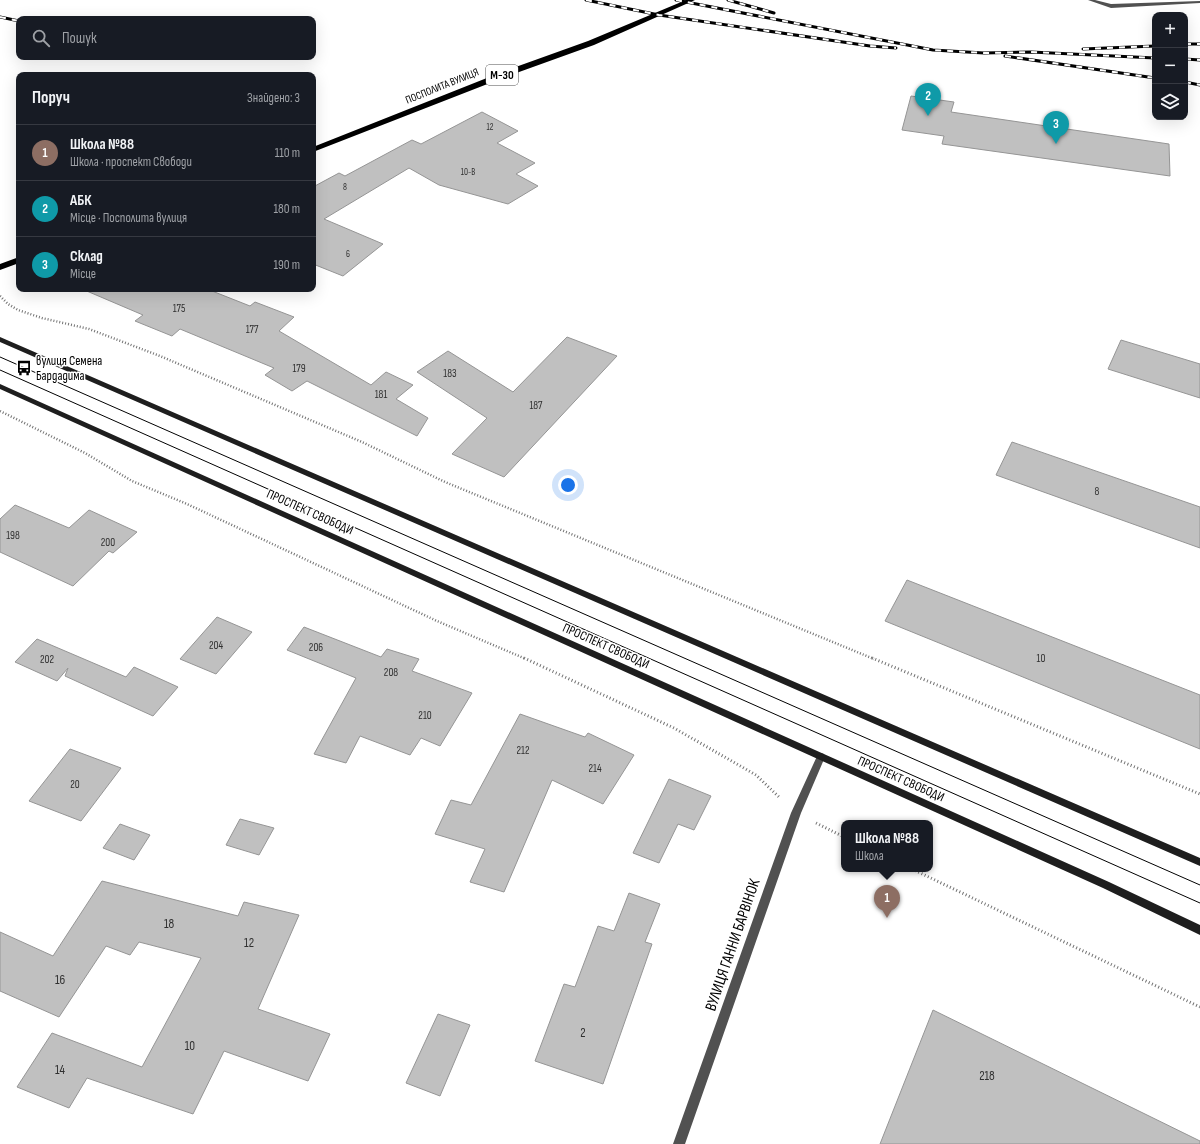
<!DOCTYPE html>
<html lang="uk">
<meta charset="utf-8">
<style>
body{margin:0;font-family:"Sofia Sans Condensed",sans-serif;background:#242831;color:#f1f3f6}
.controls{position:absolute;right:12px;top:12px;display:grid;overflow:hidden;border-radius:8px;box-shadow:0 4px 16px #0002}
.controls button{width:36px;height:36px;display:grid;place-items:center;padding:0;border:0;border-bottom:1px solid #363941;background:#171b24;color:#f1f3f6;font:20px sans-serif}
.you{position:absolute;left:568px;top:485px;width:14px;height:14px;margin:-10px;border:3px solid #fff;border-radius:50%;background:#1a73e8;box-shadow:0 0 0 6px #1a73e833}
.badge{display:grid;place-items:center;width:26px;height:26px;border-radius:50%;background:#8c9099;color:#fff;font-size:13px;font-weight:700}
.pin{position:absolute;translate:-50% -33px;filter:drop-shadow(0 1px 2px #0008)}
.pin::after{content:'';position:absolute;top:21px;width:14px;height:12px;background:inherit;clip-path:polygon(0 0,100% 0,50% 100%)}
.popup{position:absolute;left:841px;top:820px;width:92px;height:52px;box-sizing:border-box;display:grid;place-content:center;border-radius:8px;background:#171b24;filter:drop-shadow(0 1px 3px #0005);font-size:13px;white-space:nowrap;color:#9ea1a6}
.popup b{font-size:15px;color:#f1f3f6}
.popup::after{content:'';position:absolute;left:50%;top:100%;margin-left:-8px;border:8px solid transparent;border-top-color:#171b24}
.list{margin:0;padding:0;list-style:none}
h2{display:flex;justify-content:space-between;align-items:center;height:52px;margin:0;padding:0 16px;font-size:17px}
h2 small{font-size:13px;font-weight:400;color:#9ea1a6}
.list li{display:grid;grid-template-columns:26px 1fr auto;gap:12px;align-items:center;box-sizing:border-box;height:56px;padding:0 16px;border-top:1px solid #363941}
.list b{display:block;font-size:15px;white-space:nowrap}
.list p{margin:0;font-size:13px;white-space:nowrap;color:#9ea1a6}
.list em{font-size:13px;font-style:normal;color:#9ea1a6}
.icon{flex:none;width:22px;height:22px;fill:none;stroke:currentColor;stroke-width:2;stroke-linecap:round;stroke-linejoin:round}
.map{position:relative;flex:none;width:1200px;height:1144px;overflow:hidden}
.search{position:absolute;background:#171b24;box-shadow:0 4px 16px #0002;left:16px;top:16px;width:300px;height:44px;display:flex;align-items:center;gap:10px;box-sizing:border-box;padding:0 14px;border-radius:8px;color:#9ea1a6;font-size:15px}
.panel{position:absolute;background:#171b24;box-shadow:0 4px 16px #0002;left:16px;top:72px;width:300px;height:220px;border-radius:8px}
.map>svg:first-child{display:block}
</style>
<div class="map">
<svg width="1200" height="1144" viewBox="0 0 1200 1144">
<rect width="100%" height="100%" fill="#fff"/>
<path fill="#c0c0c0" stroke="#959595" d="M 911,96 L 954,102 L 951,112 L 1169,144 L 1170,176 L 942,144 L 944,136 L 902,130 Z
M 482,112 L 518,131 L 497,143 L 535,163 L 516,174 L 538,186 L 508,204 L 439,185 L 409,168 L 324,219 L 383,244 L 343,276 L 313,264 L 313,187 L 339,173 L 345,176 L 412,140 L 421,144 Z
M 82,289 L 207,289 L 250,306 L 255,302 L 294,317 L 279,331 L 371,385 L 386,372 L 413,385 L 396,399 L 428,418 L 417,436 L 307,381 L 292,391 L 265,375 L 274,368 L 180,329 L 172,336 L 135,321 L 143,315 Z
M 567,337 L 617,356 L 504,477 L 452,454 L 487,418 L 417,372 L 448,351 L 513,392 Z
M 1121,340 L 1200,364 L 1200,398 L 1108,369 Z
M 1012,442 L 1200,507 L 1200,548 L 996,475 Z
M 15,505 L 69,528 L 89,510 L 137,532 L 113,553 L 109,551 L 73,586 L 0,552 L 0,519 Z
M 907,580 L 1200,695 L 1200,749 L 885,621 Z
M 217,617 L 252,632 L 216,674 L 180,659 Z
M 304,627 L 381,657 L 387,649 L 419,659 L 412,671 L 472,693 L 440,746 L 421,738 L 410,755 L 360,736 L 346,763 L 314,754 L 356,678 L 287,650 Z
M 37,639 L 126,677 L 134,667 L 178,687 L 153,716 L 65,676 L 68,668 L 57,681 L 15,662 Z
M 520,714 L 585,737 L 588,733 L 634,755 L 603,804 L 552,780 L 504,892 L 470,882 L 485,849 L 435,834 L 451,800 L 471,805 Z
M 70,749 L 121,768 L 81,821 L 29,801 Z
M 669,779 L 711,796 L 694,830 L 678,824 L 659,863 L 633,853 Z
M 240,819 L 274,828 L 259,855 L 226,845 Z
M 120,824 L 150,835 L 134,860 L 103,848 Z
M 102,881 L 238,916 L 244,902 L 299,915 L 258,1009 L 330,1034 L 308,1081 L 224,1051 L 193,1114 L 87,1078 L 69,1108 L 17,1087 L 52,1033 L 142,1067 L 201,958 L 139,942 L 130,955 L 106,946 L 59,1017 L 0,991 L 0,932 L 53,956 Z
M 629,893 L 660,904 L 645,942 L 652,944 L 603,1084 L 535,1061 L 564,984 L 575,987 L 598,926 L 614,931 Z
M 933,1010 L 1200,1141 L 1200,1144 L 880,1144 Z
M 438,1014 L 470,1025 L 440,1096 L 406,1083 Z"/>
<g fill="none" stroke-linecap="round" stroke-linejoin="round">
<path stroke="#737373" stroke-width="2.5" stroke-dasharray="1 2" stroke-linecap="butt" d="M 0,296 L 8,304 L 18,310 L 42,318 L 89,329 L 160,356 L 362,442 L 445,482 L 874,659
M 0,411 L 85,453 L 132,481 L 187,504 L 437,621 L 526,659"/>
<path stroke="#737373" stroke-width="3" stroke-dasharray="1 2.5" stroke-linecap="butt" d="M 524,658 L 674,728 L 756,775 L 779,797
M 872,658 L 1200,794
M 816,823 L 844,837
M 912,869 L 1200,1007"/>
<path fill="#515151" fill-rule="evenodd" d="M 1088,0 L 1095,0 L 1111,4 L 1200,1 L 1200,3 L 1111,8 Z"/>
<path fill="#515151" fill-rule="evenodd" d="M 821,753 L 824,754 L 825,757 L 801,813 L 685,1144 L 673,1144 L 791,813 L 818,754 Z"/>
<path fill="#1e1e1e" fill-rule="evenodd" d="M 0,337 L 1200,858 L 1200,866 L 0,342 Z
M 0,384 L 1109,882 L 1200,925 L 1200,935 L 1103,888 L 0,389 Z"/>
<path fill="#000" fill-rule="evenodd" d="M 686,0 L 695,0 L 594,45 L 508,76 L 313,152 L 313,147 L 502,72 L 588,41 Z
M 19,257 L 19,263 L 0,270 L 0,264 Z"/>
<path stroke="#000" stroke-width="1" d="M 0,357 L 1200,885
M 0,370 L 1200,903"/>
<g stroke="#000" stroke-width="3">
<path id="rail" d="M 586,0 L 659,15 L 870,46 L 896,48
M 676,0 L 933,50 L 984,53 L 1031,52 L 1155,58
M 728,0 L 774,13
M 0,17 L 19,21
M 1185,44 L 1200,44
M 1083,49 L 1155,46
M 1005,56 L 1155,78
M 1185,59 L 1200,60
M 1185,82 L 1200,85"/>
</g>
<use href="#rail" stroke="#fff" stroke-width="2" stroke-dasharray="6" stroke-linecap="butt"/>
</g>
<defs>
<g id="bus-bare" transform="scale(1.2)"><path d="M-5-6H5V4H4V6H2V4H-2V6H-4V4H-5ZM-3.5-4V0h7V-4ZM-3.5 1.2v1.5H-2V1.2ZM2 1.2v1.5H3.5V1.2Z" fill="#000" stroke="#fff" stroke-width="2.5" paint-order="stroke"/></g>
</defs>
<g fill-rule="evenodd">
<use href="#bus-bare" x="24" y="368"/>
</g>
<g text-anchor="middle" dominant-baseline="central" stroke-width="3" stroke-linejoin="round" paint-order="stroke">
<g font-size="9" fill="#303030">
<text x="490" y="127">12</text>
<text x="468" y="172">10-В</text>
<text x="345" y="187">8</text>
<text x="348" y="254">6</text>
</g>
<g font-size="11" fill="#000" stroke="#fff">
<text transform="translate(442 86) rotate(-22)">ПОСПОЛИТА ВУЛИЦЯ</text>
</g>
<g font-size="11" fill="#303030">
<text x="179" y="308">175</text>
<text x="252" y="329">177</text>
<text x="299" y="368">179</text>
<text x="450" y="373">183</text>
<text x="381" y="394">181</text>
<text x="536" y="405">187</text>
<text x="1097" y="491">8</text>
<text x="13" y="535">198</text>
<text x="108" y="542">200</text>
<text x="216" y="645">204</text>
<text x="316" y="647">206</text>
<text x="1041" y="658">10</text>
<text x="47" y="659">202</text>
<text x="391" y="672">208</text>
<text x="425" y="715">210</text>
<text x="523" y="750">212</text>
<text x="595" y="768">214</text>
<text x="75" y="784">20</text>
</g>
<rect fill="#fff" stroke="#4c4c4c" stroke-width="1" x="486" y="65" width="32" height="20" rx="3"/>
<g font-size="12" font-weight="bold" fill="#000">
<text x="502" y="75">М-30</text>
</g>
<g font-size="13" fill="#000" stroke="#fff" text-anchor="start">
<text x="36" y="361">вулиця Семена<tspan x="36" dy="15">Бардадима</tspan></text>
</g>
<g font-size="13" fill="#000" stroke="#fff">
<text transform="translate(310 512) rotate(24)">ПРОСПЕКТ СВОБОДИ</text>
<text transform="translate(606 646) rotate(24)">ПРОСПЕКТ СВОБОДИ</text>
<text transform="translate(901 779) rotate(24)">ПРОСПЕКТ СВОБОДИ</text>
</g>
<g font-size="13" fill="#303030">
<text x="169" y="924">18</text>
<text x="249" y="943">12</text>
<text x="60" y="980">16</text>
<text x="583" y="1033">2</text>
<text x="190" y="1046">10</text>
<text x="60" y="1070">14</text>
<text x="987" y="1076">218</text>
</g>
<g font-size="16" fill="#000" stroke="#fff">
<text transform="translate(733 945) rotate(-71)">ВУЛИЦЯ ГАННИ БАРВІНОК</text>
</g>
</g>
</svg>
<div class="controls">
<button>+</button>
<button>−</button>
<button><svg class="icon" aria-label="layers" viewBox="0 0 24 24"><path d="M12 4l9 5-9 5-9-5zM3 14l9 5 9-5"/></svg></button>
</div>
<div class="you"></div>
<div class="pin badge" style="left:887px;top:918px;background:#8d6e63">1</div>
<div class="popup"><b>Школа №88</b>Школа</div>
<div class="pin badge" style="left:928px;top:116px;background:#0f9aa8">2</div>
<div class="pin badge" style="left:1056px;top:144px;background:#0f9aa8">3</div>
<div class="search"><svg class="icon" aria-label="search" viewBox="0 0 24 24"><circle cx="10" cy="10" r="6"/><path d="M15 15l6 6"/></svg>Пошук</div>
<section class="panel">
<h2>Поруч<small>Знайдено: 3</small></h2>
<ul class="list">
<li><span class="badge" style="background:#8d6e63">1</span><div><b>Школа №88</b><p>Школа · проспект Свободи</p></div><em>110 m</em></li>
<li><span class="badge" style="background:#0f9aa8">2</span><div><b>АБК</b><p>Місце · Посполита вулиця</p></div><em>180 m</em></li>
<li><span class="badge" style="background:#0f9aa8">3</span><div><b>Склад</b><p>Місце</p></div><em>190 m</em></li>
</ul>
</section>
</div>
